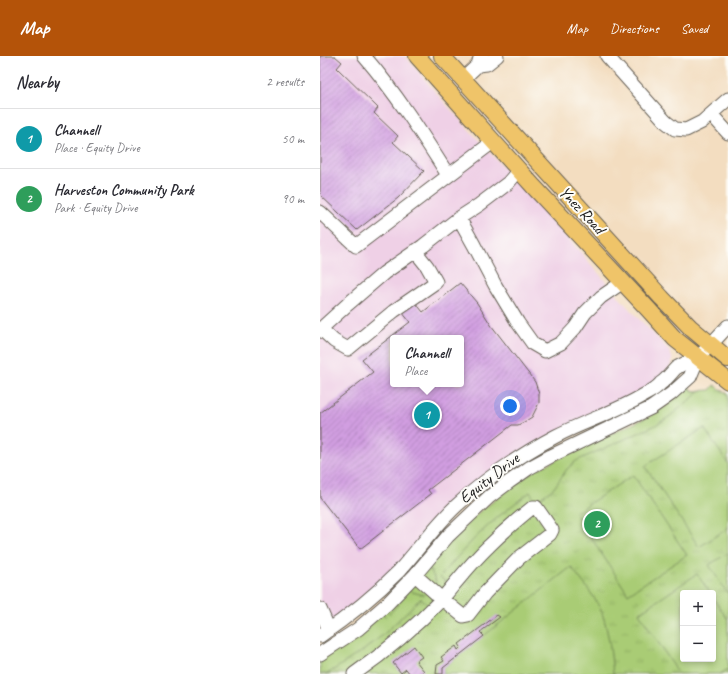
<!DOCTYPE html>
<meta charset="utf-8">
<style>
body{margin:0;font-family:Caveat,sans-serif;background:#f2f2f3;color:#2b2b33}
.controls{position:absolute;right:12px;bottom:12px;display:grid;overflow:hidden;border-radius:4px;box-shadow:0 2px 6px #0003}
.controls button{width:36px;height:36px;display:grid;place-items:center;padding:0;border:0;border-bottom:1px solid #e1e1e2;background:#fff;color:#2b2b33;font:20px sans-serif}
.you{position:absolute;left:190px;top:350px;width:14px;height:14px;margin:-10px;border:3px solid #fff;border-radius:50%;background:#1a73e8;box-shadow:0 0 0 6px #1a73e833}
.badge{display:grid;place-items:center;width:26px;height:26px;border-radius:50%;background:#b45309;color:#fff;font-size:13px;font-weight:700}
.pin{position:absolute;translate:-50% -50%;border:2px solid #fff;box-shadow:0 1px 4px #0006}
.popup{position:absolute;left:70px;top:279px;width:74px;height:52px;box-sizing:border-box;display:grid;place-content:center;border-radius:4px;background:#fff;filter:drop-shadow(0 1px 3px #0005);font-size:13px;white-space:nowrap;color:#7c7c81}
.popup b{font-size:15px;color:#2b2b33}
.popup::after{content:'';position:absolute;left:50%;top:100%;margin-left:-8px;border:8px solid transparent;border-top-color:#fff}
.list{margin:0;padding:0;list-style:none}
h2{display:flex;justify-content:space-between;align-items:center;height:52px;margin:0;padding:0 16px;font-size:17px}
h2 small{font-size:13px;font-weight:400;color:#7c7c81}
.list li{display:grid;grid-template-columns:26px 1fr auto;gap:12px;align-items:center;box-sizing:border-box;height:60px;padding:0 16px;border-top:1px solid #e1e1e2}
.list b{display:block;font-size:15px;white-space:nowrap}
.list p{margin:0;font-size:13px;white-space:nowrap;color:#7c7c81}
.list em{font-size:13px;font-style:normal;color:#7c7c81}
.map{position:relative;flex:none;width:408px;height:618px;overflow:hidden}
header{display:flex;align-items:center;gap:24px;box-sizing:border-box;height:56px;padding:0 20px;background:#b45309;color:#fff}
header strong{font-size:19px}
nav{display:flex;gap:22px;margin-inline-start:auto;font-size:14px}
main{display:flex}
aside{flex:1;background:#fff}
.map>svg:first-child{display:block}
</style>
<header>
<strong>Map</strong>
<nav><a>Map</a><a>Directions</a><a>Saved</a></nav>
</header>
<main>
<aside>
<h2>Nearby<small>2 results</small></h2>
<ul class="list">
<li><span class="badge" style="background:#0f9aa8">1</span><div><b>Channell</b><p>Place · Equity Drive</p></div><em>50 m</em></li>
<li><span class="badge" style="background:#2e9e5b">2</span><div><b>Harveston Community Park</b><p>Park · Equity Drive</p></div><em>90 m</em></li>
</ul>
</aside>
<div class="map">
<svg width="408" height="618" viewBox="0 0 408 618">
<defs>
<pattern id="park-tufts" width="24" height="20" patternUnits="userSpaceOnUse"><rect width="24" height="20" fill="#a9cc75"/><path d="M3 7l-1-3M5 7V3M7 7l1-3M15 17l-1-3M17 17v-4M19 17l1-3" fill="none" stroke="#91af65"/></pattern>
<pattern id="building-hatch" width="6" height="6" patternUnits="userSpaceOnUse"><rect width="6" height="6" fill="#d19ee1"/><path d="M-1 1l2-2M0 6l6-6M5 7l2-2" fill="none" stroke="#a980b6"/></pattern>
</defs>
<rect width="100%" height="100%" fill="#fdfcf7"/>
<filter id="ink" filterUnits="userSpaceOnUse"><feTurbulence type="fractalNoise" baseFrequency=".025" numOctaves="2"/><feDisplacementMap in="SourceGraphic" scale="8" xChannelSelector="R" yChannelSelector="G"/><feConvolveMatrix kernelMatrix="1 2 1 2 8 2 1 2 1" color-interpolation-filters="sRGB"/></filter>
<filter id="wash" filterUnits="userSpaceOnUse"><feTurbulence type="fractalNoise" baseFrequency=".012" numOctaves="4" result="noise"/><feDisplacementMap in="SourceGraphic" scale="16" xChannelSelector="R" yChannelSelector="G"/><feGaussianBlur stdDeviation="0.9" result="paint"/><feColorMatrix in="noise" values="0 0 0 0 0 0 0 0 0 0 0 0 0 0 0 0 0 1.4 0 .05"/><feComposite in="paint" operator="in"/></filter>
<g filter="url(#wash)">
<rect width="100%" height="100%" fill="#f3ddc0"/>
<path fill="#efd0e6" fill-rule="evenodd" d="M 0,0 L 85,0 L 123,45 L 263,199 L 305,248 L 347,292 L 352,301 L 352,308 L 338,326 L 197,398 L 63,524 L 0,576 ZM 73,282 L 141,282 L 141,328 L 73,328 Z"/>
<path fill="url(#park-tufts)" stroke="#627448" fill-rule="evenodd" d="M 394,329 L 408,338 L 408,618 L 0,618 L 134,481 L 307,371 L 328,361 L 346,350 L 368,331 L 374,335 L 390,334 ZM 363,537 L 393,537 L 393,603 L 363,603 Z"/>
<path fill="#a9cc75" stroke="#627448" d="M 368,331 L 373,335 L 378,335 L 378,337 L 349,361 L 334,370 L 256,405 L 247,413 L 234,432 L 216,445 L 210,436 C 191,450 172,465 155,482 C 143,494 131,508 120,521 L 127,527 L 121,534 L 114,528 L 116,526 L 111,515 L 107,513 L 134,481 L 159,456 L 212,416 L 264,390 L 328,361 L 346,350 Z
M 384,372 L 408,408 L 408,472 L 379,491 L 325,410 Z
M 313,419 L 367,499 L 308,538 L 255,457 Z
M 408,497 L 408,538 L 389,509 Z
M 251,511 C 262,525 275,540 282,557 C 289,577 291,598 293,618 L 123,618 L 123,612 Z
M 377,518 L 390,537 L 363,537 L 363,603 L 393,603 L 393,542 L 408,564 L 408,613 L 400,618 L 359,618 L 319,557 Z
M 89,533 L 92,536 L 104,539 L 107,536 L 114,542 L 108,549 L 101,542 L 64,578 L 44,594 L 7,618 L 0,618 L 0,604 L 63,558 L 66,561 L 78,549 L 76,546 Z"/>
<g id="blocks">
<path fill="url(#building-hatch)" fill-rule="evenodd" d="M 0,0 L 15,0 L 22,6 L 17,12 L 58,52 L 54,57 L 78,80 L 73,86 L 104,115 L 78,142 L 37,174 L 0,139 Z
M 140,227 L 157,247 L 171,269 L 215,326 L 219,338 L 219,347 L 212,361 L 204,366 L 198,369 L 192,369 L 108,434 L 111,438 L 40,493 L 0,442 L 0,357 L 53,316 L 42,303 L 90,266 L 82,256 L 95,246 L 103,256 ZM 73,282 L 141,282 L 141,328 L 73,328 Z
M 177,559 L 180,561 L 160,576 L 164,580 L 123,612 L 123,618 L 116,618 L 117,609 L 124,605 L 121,601 L 136,590 L 138,594 L 141,591 L 139,588 Z
M 94,590 L 102,601 L 96,605 L 104,615 L 100,618 L 90,618 L 86,613 L 81,617 L 73,607 Z"/>
</g>
</g>
<g filter="url(#ink)">
<use href="#blocks" fill-opacity="0" stroke="#676055" stroke-width="1"/>
<g fill="none" stroke-linecap="round" stroke-linejoin="round">
<g stroke="#676055" stroke-width="15">
<path id="minor" d="M 44,0 C 76,37 102,78 128,119
M 287,0 L 346,66 L 355,73 L 366,74 L 382,66 L 408,43
M 158,9 L 167,8 L 177,0
M 143,23 L 158,9 L 160,2 L 162,0
M 391,58 L 408,77
M 199,114 L 188,127 L 159,149 L 139,162 L 154,189 L 175,229 L 198,267 L 213,288 L 225,295 L 241,287 L 255,272 L 265,257 L 281,241 L 303,226
M 0,156 L 36,190 L 174,85
M 1,273 L 14,285 L 28,293 L 74,255 L 116,226 L 107,210 L 95,195
M 0,275 L 5,269 L 28,248 L 64,217 L 103,190 L 139,162
M 213,451 L 216,451 L 232,474 L 230,478 L 199,502 L 165,537 L 148,559 L 143,560 L 122,543 C 137,525 152,506 169,490 C 183,476 198,463 213,451 Z
M 0,553 L 9,574
M 0,580 C 28,561 55,539 79,515 C 98,494 114,471 135,451 C 165,423 200,399 236,380 C 265,365 296,356 324,339 C 330,336 337,332 341,327 C 347,323 351,317 356,312 C 362,308 372,305 378,302
M 0,598 L 38,573 L 67,548 L 95,519 L 128,480 L 169,441 L 189,426 L 209,412 L 231,400 L 331,352 L 351,338 L 370,321 L 378,302 L 408,270
M 34,618 C 66,596 95,571 122,543 L 95,519"/>
</g>
<g stroke="#676055" stroke-width="18">
<path id="major" d="M 97,0 L 214,131 L 328,253 L 355,283 L 408,325
M 122,0 L 342,242 L 371,272 L 408,303"/>
</g>
<use href="#minor" stroke="#fff" stroke-width="13"/>
<use href="#major" stroke="#efc469" stroke-width="16"/>
</g>
</g>
<g text-anchor="middle" dominant-baseline="central" stroke-width="4" stroke-linejoin="round" paint-order="stroke">
<g font-size="17" fill="#1c1c1c" stroke="#fdfcf7">
<text transform="translate(262 154) rotate(47)">Ynez Road</text>
<text transform="translate(169 422) rotate(-38)">Equity Drive</text>
</g>
</g>
</svg>
<div class="controls">
<button>+</button>
<button>−</button>
</div>
<div class="you"></div>
<div class="pin badge" style="left:107px;top:359px;background:#0f9aa8">1</div>
<div class="popup"><b>Channell</b>Place</div>
<div class="pin badge" style="left:277px;top:468px;background:#2e9e5b">2</div>
</div>
</main>
